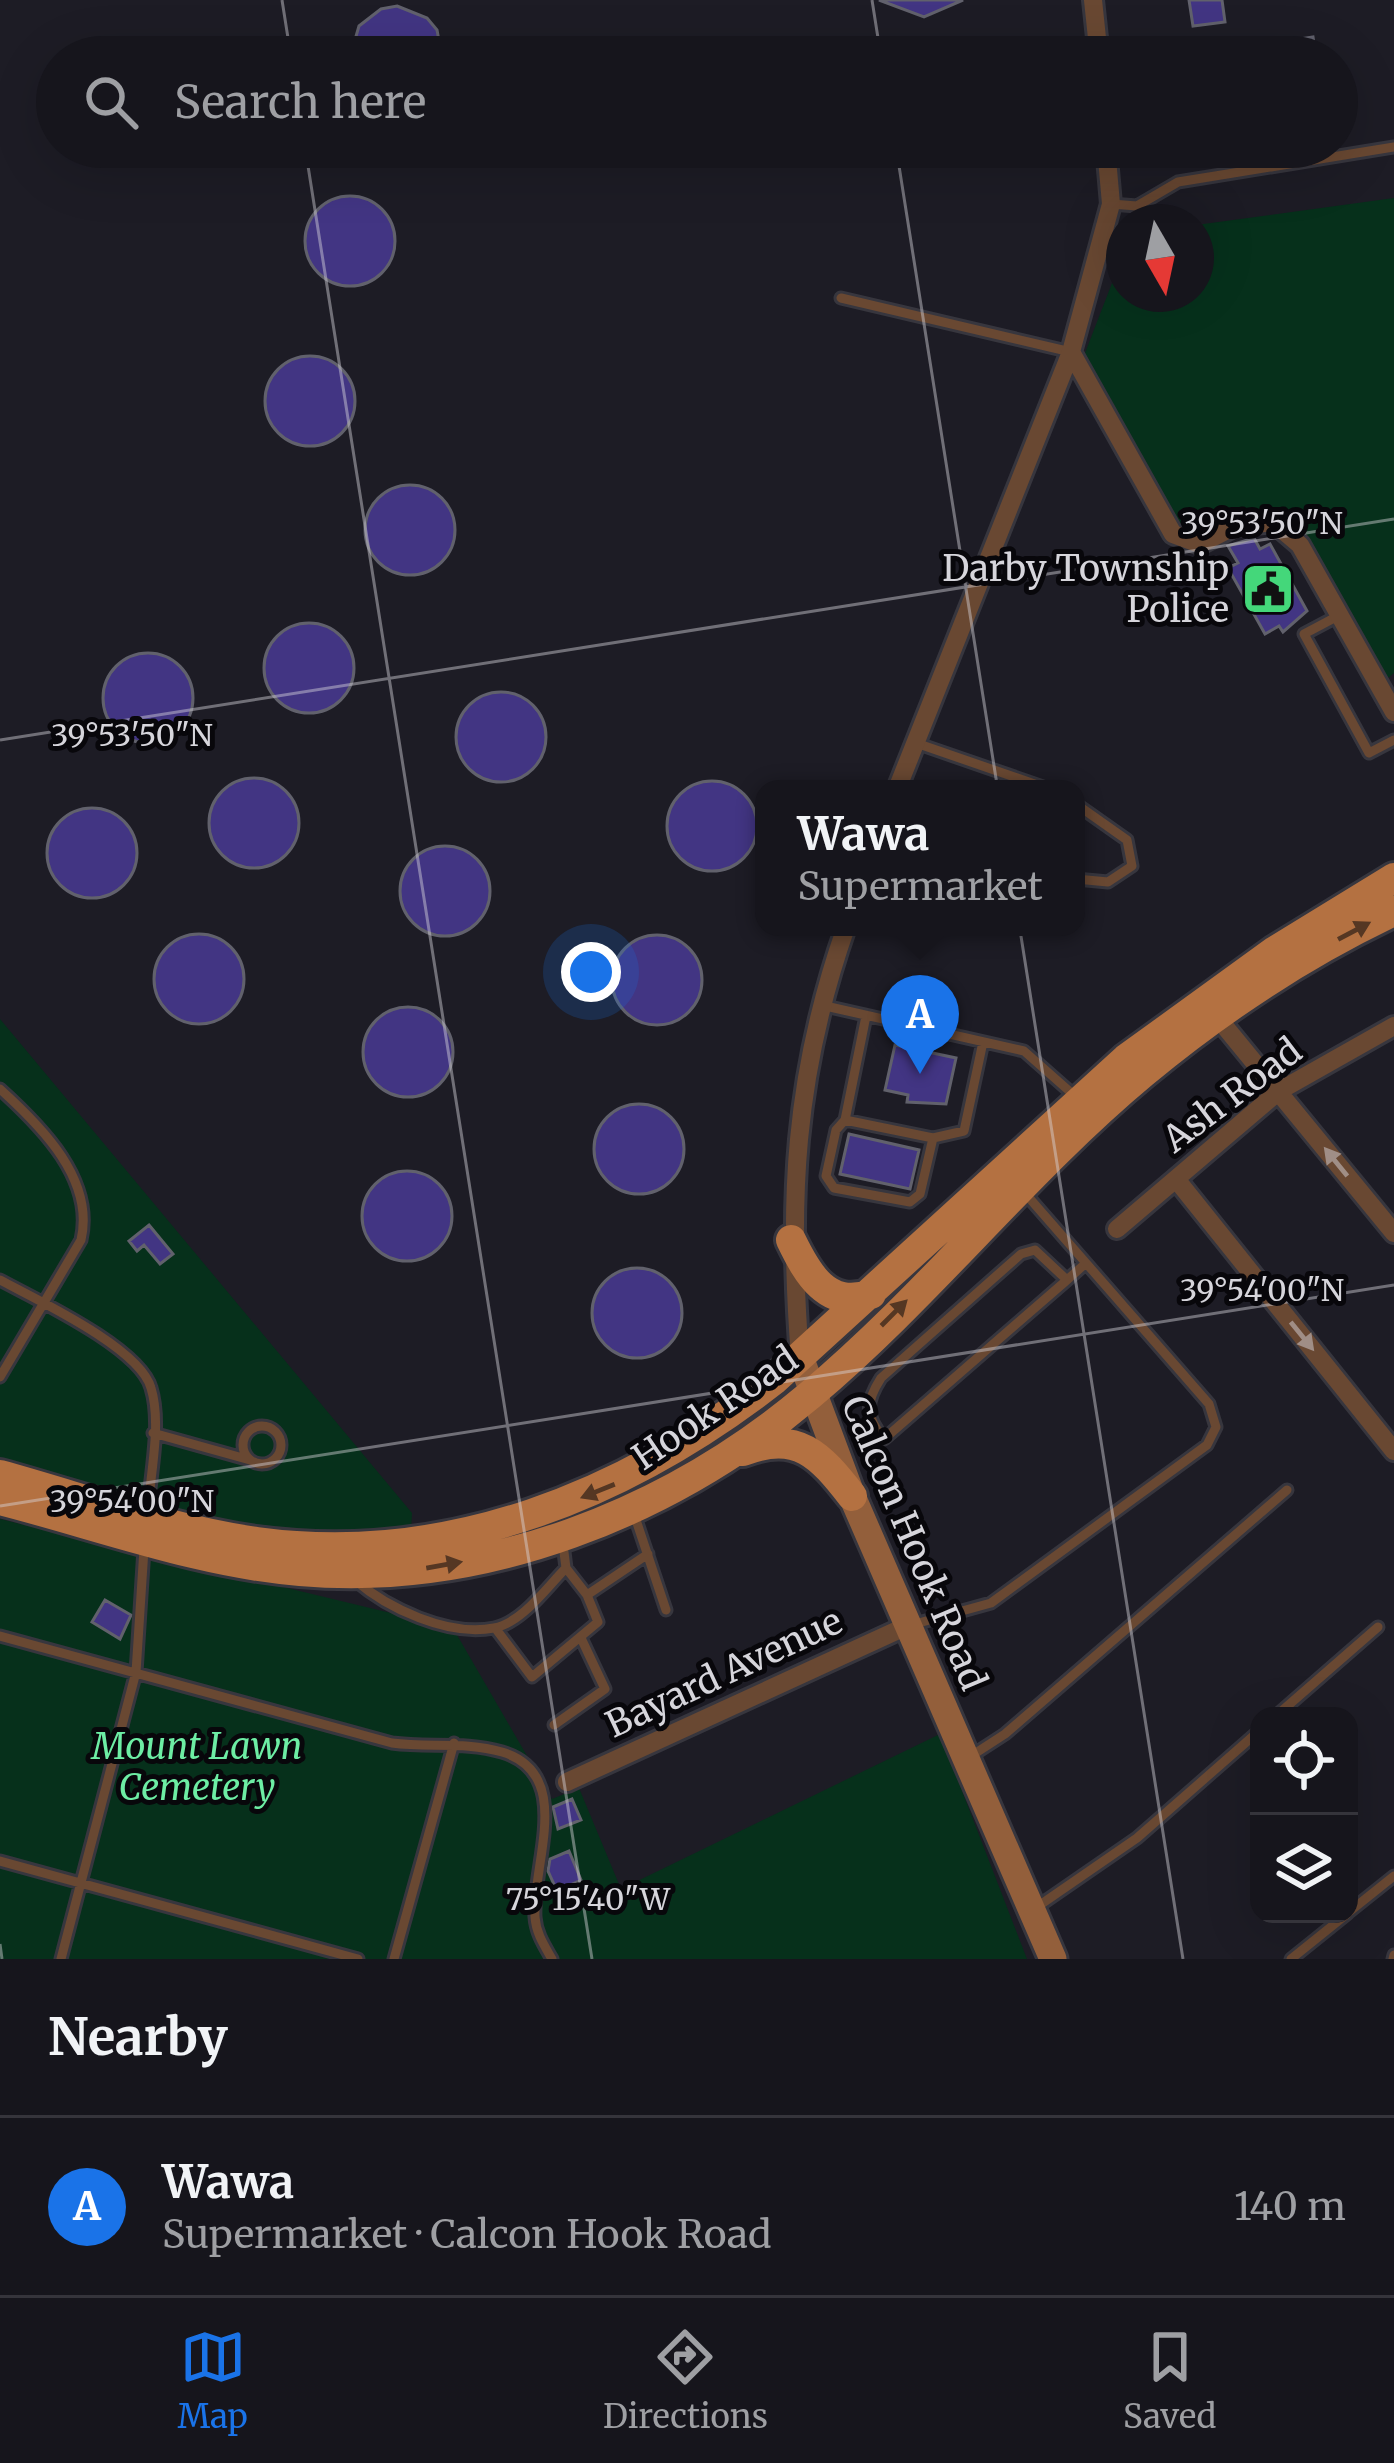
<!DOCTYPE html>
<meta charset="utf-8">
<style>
body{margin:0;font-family:Merriweather,serif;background:#1f1e25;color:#f1f3f6}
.controls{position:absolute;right:36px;bottom:36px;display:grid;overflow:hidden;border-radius:24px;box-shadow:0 12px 48px #0002}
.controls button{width:108px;height:108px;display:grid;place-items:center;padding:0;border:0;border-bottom:3px solid #35343b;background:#16151c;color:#f1f3f6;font:60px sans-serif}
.compass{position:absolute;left:1106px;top:204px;width:108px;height:108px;border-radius:50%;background:#16151c;box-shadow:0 12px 48px #0002;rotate:171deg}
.you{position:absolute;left:591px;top:972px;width:42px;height:42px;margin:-30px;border:9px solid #fff;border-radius:50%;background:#1a73e8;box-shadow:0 0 0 18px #1a73e833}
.badge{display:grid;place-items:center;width:78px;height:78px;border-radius:50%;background:#1a73e8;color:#fff;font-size:39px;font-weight:700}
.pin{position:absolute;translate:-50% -99px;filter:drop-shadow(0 3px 6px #0008)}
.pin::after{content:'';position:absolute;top:63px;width:42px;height:36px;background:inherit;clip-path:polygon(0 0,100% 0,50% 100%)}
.popup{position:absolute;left:755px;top:780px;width:330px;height:156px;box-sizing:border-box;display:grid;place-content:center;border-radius:24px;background:#16151c;filter:drop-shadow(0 3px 9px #0005);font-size:39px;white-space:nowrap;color:#9e9fa3}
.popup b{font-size:45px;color:#f1f3f6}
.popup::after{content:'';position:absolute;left:50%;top:100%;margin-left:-24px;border:24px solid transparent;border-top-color:#16151c}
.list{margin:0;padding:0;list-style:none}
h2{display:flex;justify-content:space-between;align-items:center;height:156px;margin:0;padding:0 48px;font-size:51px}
h2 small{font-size:39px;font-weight:400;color:#9e9fa3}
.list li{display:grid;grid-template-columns:78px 1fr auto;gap:36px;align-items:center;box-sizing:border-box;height:180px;padding:0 48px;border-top:3px solid #35343b}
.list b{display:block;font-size:45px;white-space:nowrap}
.list p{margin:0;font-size:39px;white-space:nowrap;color:#9e9fa3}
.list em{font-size:39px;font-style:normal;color:#9e9fa3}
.icon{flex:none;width:66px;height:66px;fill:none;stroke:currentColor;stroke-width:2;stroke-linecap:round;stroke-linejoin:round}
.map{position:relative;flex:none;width:1394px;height:1959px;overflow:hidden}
.search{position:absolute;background:#16151c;box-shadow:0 12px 48px #0002;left:36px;right:36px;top:36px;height:132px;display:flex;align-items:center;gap:30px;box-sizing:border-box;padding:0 42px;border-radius:66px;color:#9e9fa3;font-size:45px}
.sheet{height:336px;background:#16151c}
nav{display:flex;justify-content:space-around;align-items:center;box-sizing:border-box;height:168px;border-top:3px solid #35343b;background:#16151c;font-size:33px;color:#9e9fa3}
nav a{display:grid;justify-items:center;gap:6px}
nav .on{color:#1a73e8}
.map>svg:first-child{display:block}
</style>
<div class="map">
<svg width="1394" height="1959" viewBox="0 0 1394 1959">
<rect width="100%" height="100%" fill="#1d1c25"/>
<path fill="#06301b" d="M 1394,198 L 1394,673 L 1388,678 L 1296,522 L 1251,510 L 1194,532 L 1179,527 L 1085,353 L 1124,252 L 1124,294 L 1196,294 L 1196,225 Z
M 0,1019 L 412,1513 L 411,1531 L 318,1534 L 220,1523 L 0,1465 Z
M 0,1519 L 453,1628 L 552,1799 L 579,1788 L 621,1889 L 940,1734 L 1027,1959 L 0,1959 Z"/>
<path fill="#423583" stroke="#61616c" stroke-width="3" d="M 879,0 L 963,0 L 924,17 Z
M 1189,0 L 1222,0 L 1225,22 L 1193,26 Z
M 397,6 L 427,18 L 437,30 L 442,57 L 350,57 L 359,26 L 381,9 Z
M 1313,37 L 1316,57 L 1234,57 L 1233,49 Z
M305 241a45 45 0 1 1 90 0a45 45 0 1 1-90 0Z
M265 401a45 45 0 1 1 90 0a45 45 0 1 1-90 0Z
M365 530a45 45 0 1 1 90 0a45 45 0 1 1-90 0Z
M 1254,538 L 1260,549 L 1270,544 L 1307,611 L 1283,632 L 1279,626 L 1265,634 L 1228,568 L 1238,563 L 1228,546 Z
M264 668a45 45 0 1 1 90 0a45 45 0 1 1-90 0Z
M103 698a45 45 0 1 1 90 0a45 45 0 1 1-90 0Z
M456 737a45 45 0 1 1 90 0a45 45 0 1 1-90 0Z
M209 823a45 45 0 1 1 90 0a45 45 0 1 1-90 0Z
M667 826a45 45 0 1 1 90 0a45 45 0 1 1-90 0Z
M47 853a45 45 0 1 1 90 0a45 45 0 1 1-90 0Z
M400 891a45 45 0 1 1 90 0a45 45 0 1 1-90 0Z
M154 979a45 45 0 1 1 90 0a45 45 0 1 1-90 0Z
M612 980a45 45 0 1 1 90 0a45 45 0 1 1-90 0Z
M363 1052a45 45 0 1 1 90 0a45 45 0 1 1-90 0Z
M 895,1045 L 956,1058 L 946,1104 L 907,1102 L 908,1095 L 885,1090 Z
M594 1149a45 45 0 1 1 90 0a45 45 0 1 1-90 0Z
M 849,1134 L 919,1150 L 910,1189 L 840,1174 Z
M362 1216a45 45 0 1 1 90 0a45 45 0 1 1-90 0Z
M 149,1225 L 173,1254 L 160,1264 L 144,1245 L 137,1251 L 129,1241 Z
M592 1313a45 45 0 1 1 90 0a45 45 0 1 1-90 0Z
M 105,1600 L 131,1615 L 120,1639 L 92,1622 Z
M 572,1799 L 581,1820 L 558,1829 L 553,1807 Z
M 569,1851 L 581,1880 L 557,1891 L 548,1871 L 550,1859 Z"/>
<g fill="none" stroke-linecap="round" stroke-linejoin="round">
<g stroke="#37363e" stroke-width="15">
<path id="lane" d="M 1111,204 L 1137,206 L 1178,182 L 1394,147
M 841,298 L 1071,352
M 1338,616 L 1304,634 L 1369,753 L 1394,740
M 916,743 L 1049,789
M 1076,804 L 1127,840 L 1132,866 L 1108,882 L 1076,879
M 821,1005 L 1024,1051 L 1076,1097
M 866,1016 L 845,1120 L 836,1130 L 826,1176 L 834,1188 L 910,1202 L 920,1194 L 933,1138 L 964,1131 L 983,1042
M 0,1089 C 42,1127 95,1180 81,1240 L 0,1377
M 845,1120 L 933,1138
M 0,1280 C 37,1300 140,1348 151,1388 C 162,1424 150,1474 148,1511
M 1067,1280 L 1035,1250 L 1021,1254 L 881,1378 C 865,1403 865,1416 884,1439 L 1067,1280 L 1086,1263
M243 1445a19 19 0 1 1 38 0a19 19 0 1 1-38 0Z
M 153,1433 L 250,1460
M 634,1514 L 666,1610
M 563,1544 L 566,1568 L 587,1595 L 648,1554
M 355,1580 C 387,1608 448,1637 494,1628 C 522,1623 547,1587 566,1568
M 915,1624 L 991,1603 L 1207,1445 L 1216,1427 L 1209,1404 L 1024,1192
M 496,1629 L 532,1677 L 598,1622 L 587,1595
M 0,1636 L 392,1743 C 429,1748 465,1741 502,1752 C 575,1774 532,1863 535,1917 C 536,1933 544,1945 552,1959
M 1276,1716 L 1378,1627
M 554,1725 L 605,1689 L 581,1638
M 968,1758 L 1005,1734 L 1287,1490
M 0,1861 L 358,1959
M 1037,1907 L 1137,1838 L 1259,1731
M 1349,1912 L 1394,1876
M 61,1959 L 136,1672 L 144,1549
M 394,1959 L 454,1743
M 1291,1959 L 1347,1914
M 1393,1959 L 1394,1955"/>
</g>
<g stroke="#37363e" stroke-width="24">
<path id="street" d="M 1093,0 L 1099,57
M 1071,352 L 1173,534 L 1200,544 L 1235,526 L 1273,522 L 1300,545 L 1394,712
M 897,789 L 1071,352 L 1111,204 L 1106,147
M 1217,1017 L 1394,1233
M 1176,1179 L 1394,1451
M 1117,1229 L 1279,1091 L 1394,1026
M 800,1357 C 788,1202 794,1075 846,927
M 567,1782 L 909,1625"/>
</g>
<g stroke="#37363e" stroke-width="33">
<path id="secondary" d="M 800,1357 L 852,1496 L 1053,1959"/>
</g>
<g stroke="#37363e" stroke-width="36">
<path id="primary" d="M 791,1240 C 807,1273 827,1310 871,1294
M 743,1451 C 798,1430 820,1455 852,1496
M 0,1475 C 84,1498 170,1530 257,1542 C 448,1568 626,1495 774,1380 L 1126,1059 L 1275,951 L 1394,878
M 0,1500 C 98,1525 199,1563 300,1571 C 484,1587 670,1513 810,1395 C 928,1296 1024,1172 1143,1073 C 1219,1010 1305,953 1394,911"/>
</g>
<use href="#lane" stroke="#694832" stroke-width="9"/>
<use href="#street" stroke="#694832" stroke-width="18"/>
<use href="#secondary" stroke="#935f3b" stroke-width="27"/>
<use href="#primary" stroke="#b47141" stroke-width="30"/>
</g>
<defs><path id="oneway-solid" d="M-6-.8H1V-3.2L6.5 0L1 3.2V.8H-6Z" transform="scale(3)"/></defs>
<g fill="#553723">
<use href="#oneway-solid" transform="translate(1354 931) rotate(-28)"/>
<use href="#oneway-solid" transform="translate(894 1313) rotate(-45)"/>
<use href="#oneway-solid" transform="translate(598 1491) rotate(158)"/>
<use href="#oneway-solid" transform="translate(444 1565) rotate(-10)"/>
</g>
<g fill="#a08e86">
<use href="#oneway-solid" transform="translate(1336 1162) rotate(-129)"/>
<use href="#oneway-solid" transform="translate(1302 1336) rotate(51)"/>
</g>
<path fill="none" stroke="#d6d5db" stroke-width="3" stroke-opacity="0.45" d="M 282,0 L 291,57M 872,0 L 881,57M 305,147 L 592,1959M 896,147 L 1183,1959M 0,740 L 1394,519M 0,1506 L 1394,1285M 0,1944 L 2,1959"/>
<defs>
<g id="civic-square" transform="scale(2.7)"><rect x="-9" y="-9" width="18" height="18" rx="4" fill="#44d77a" stroke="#08070b"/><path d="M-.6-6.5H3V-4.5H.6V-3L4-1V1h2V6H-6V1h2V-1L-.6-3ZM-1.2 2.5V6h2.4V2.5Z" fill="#111"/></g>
</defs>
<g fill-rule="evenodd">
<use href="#civic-square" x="1268" y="589"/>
</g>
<g text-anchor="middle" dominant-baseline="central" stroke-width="10" stroke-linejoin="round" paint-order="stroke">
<g font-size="36" fill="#d6d5db" stroke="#08070b" text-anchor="end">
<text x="1229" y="568">Darby Township<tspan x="1229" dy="41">Police</tspan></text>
</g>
<g font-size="36" fill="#d6d5db" stroke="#08070b">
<text transform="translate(1232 1095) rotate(-37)">Ash Road</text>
<text transform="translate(715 1408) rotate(-34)">Hook Road</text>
<text transform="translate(914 1543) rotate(67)">Calcon Hook Road</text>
<text transform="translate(724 1673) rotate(-25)">Bayard Avenue</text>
</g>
<g font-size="36" font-style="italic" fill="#6deda4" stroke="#08070b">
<text x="197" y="1746">Mount Lawn<tspan x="197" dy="41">Cemetery</tspan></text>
</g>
</g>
<g font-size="30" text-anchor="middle" fill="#d6d5db" stroke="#08070b" stroke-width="10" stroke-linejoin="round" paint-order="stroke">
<text x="1262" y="534">39°53'50"N</text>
<text x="132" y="746">39°53'50"N</text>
<text x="1262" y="1301">39°54'00"N</text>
<text x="132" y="1512">39°54'00"N</text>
<text x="588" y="1910">75°15'40"W</text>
</g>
</svg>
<div class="controls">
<button><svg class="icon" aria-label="locate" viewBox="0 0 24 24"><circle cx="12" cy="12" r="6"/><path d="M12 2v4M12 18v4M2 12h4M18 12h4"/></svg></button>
<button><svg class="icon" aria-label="layers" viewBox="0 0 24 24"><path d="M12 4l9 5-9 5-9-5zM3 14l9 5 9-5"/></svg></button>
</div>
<svg class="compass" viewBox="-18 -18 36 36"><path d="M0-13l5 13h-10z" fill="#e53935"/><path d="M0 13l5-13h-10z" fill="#9e9fa3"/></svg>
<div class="you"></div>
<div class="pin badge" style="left:920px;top:1074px">A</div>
<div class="popup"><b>Wawa</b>Supermarket</div>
<div class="search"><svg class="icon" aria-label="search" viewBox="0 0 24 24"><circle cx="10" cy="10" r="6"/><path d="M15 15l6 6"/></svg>Search here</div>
</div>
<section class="sheet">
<h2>Nearby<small></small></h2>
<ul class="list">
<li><span class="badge">A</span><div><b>Wawa</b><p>Supermarket · Calcon Hook Road</p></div><em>140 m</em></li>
</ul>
</section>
<nav>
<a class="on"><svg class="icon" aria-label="map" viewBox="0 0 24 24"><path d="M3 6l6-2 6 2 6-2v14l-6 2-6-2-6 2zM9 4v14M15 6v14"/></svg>Map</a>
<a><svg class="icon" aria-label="directions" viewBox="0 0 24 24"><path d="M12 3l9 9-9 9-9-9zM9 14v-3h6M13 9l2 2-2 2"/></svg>Directions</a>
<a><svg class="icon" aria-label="saved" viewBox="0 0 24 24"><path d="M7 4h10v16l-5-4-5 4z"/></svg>Saved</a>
</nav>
